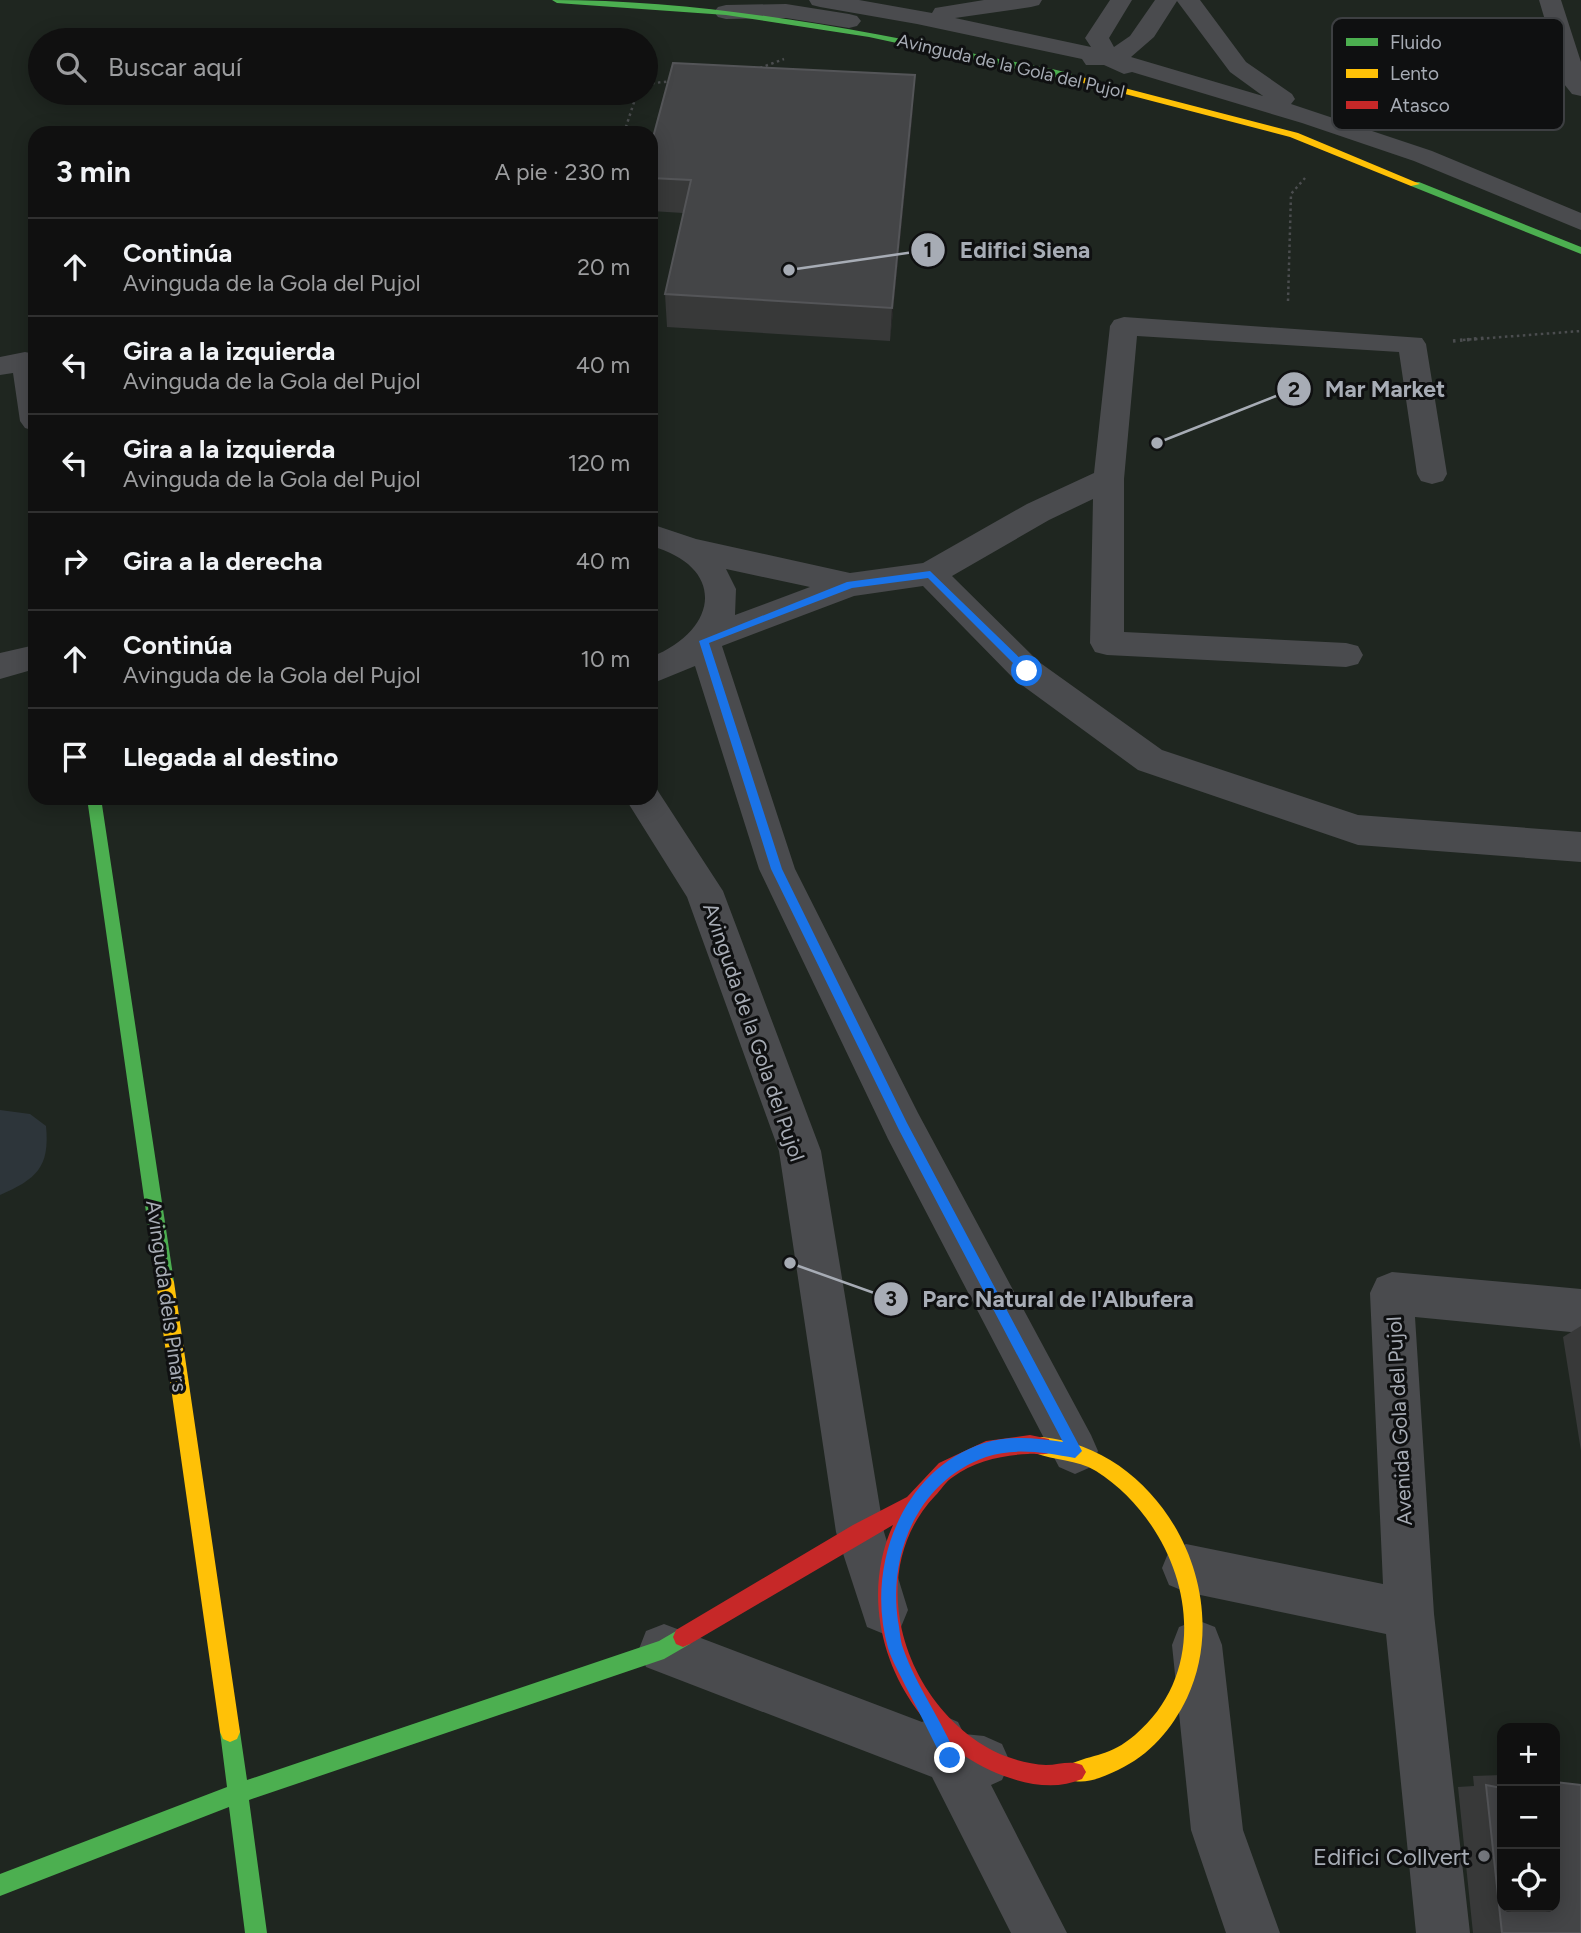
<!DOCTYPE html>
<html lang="es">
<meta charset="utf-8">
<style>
body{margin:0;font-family:Figtree,sans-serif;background:#191919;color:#f1f3f6}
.controls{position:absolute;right:21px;bottom:21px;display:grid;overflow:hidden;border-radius:14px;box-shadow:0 4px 18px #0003}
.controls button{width:63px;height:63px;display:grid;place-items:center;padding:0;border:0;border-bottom:2px solid #303030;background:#101010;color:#f1f3f6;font:35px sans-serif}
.stop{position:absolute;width:21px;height:21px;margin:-16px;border:5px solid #1a73e8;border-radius:50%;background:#fff}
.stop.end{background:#1a73e8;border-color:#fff;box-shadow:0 2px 7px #0008}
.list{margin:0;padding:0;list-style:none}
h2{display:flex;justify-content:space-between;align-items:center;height:91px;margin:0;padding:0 28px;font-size:30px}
h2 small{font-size:23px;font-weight:400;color:#9c9d9f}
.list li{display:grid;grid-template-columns:46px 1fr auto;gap:21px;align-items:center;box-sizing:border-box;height:98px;padding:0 28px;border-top:2px solid #303030}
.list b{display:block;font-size:26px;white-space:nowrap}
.list p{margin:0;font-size:23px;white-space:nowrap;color:#9c9d9f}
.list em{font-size:23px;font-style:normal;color:#9c9d9f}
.icon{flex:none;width:38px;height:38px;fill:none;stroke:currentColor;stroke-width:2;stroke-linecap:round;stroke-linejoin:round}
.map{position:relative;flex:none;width:1581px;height:1933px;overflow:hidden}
.search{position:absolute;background:#101010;box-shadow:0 4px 18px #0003;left:28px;top:28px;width:630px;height:77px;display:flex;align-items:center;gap:18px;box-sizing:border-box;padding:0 24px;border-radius:38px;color:#9c9d9f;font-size:26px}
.panel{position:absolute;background:#101010;box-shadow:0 4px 18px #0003;left:28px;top:126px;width:630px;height:679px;border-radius:21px}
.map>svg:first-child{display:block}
</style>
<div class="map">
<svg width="1581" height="1933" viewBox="0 0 1581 1933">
<rect width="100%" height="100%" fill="#151515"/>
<path fill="#1f2620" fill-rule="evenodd" d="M 0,0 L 1581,0 L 1581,1933 L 0,1933 ZM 40,40 L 646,40 L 646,93 L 40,93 ZM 35,133 L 651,133 L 651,798 L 35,798 ZM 1502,1728 L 1555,1728 L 1555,1907 L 1502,1907 Z"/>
<path fill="#2d353a" d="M 0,1110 L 30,1114 L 46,1126 C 50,1168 36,1179 0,1195 Z"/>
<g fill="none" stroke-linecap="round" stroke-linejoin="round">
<path stroke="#4b4d4f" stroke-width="2.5" stroke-dasharray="2.5 3.5" stroke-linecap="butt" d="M 760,68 L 784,59
M 646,84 L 672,81
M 624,133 L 637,93
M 1288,301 L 1291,194 L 1305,178
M 1463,340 L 1581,331"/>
<path stroke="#4b4d4f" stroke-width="3.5" stroke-dasharray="2.5 4.5" stroke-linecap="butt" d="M 1453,341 L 1485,338"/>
<path fill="#4a4b4e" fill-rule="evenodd" d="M 809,0 L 859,0 L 932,13 L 935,8 L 984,0 L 1042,0 L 1039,5 L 1031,7 L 955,18 L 1091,47 L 1085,38 L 1110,0 L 1132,0 L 1109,38 L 1114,47 L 1130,36 L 1155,0 L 1200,0 L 1246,62 L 1292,94 L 1295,99 L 1291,104 L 1432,151 L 1581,213 L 1581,230 L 1414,161 L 1302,123 L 1132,72 L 1124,74 L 1104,65 L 1086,65 L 1082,59 L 917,24 L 820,7 L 812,5 ZM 1177,1 L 1230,72 L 1263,96 L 1131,57 L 1154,37 Z
M 1539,0 L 1561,0 L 1581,62 L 1581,96 L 1572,94 L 1564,84 Z
M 786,4 L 849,14 L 857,16 L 861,21 L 857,26 L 849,28 L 786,18 L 726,19 L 718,17 L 714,12 L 718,7 L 726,5 Z
M 1124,317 L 1422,338 L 1426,344 L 1447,474 L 1443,481 L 1432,484 L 1421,481 L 1417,474 L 1399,352 L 1137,336 L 1124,479 L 1124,632 L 1346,643 L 1358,646 L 1363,655 L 1358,664 L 1346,667 L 1107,655 L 1095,652 L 1090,643 L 1093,499 L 1049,520 L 952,576 L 1039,662 L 1162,750 L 1358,815 L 1581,832 L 1581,862 L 1358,845 L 1138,770 L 1015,680 L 923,586 L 854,596 L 722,646 L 795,869 L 918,1113 L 1091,1435 L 1098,1451 L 1091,1467 L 1075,1474 L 1059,1467 L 888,1139 L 759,869 L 695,666 L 651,684 L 651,657 C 719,630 727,567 651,546 L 651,524 L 696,539 L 850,573 L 923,563 L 1027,504 L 1094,473 L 1110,326 L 1114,320 ZM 726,569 L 810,587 L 735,615 L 736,589 Z
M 25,352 L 35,354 L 35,431 L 25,428 L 20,421 L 13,373 L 0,375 L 0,357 Z
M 35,645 L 35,669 L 0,679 L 0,653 Z
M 651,786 L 656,788 L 723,891 L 821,1151 L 884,1532 L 908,1610 L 901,1627 L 884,1634 L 867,1627 L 836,1532 L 779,1151 L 687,897 L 625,798 L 651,798 Z
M 1392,1272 L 1581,1289 L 1581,1333 L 1415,1317 L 1434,1614 L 1470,1933 L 1416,1933 L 1386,1634 L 1186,1592 L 1169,1585 L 1162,1568 L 1169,1551 L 1186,1544 L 1383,1584 L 1370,1293 L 1377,1278 Z
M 1197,1620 L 1215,1627 L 1222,1645 L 1243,1830 L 1280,1933 L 1226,1933 L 1191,1830 L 1172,1645 L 1179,1627 Z
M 664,1624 L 922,1722 L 940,1714 L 958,1722 L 964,1734 L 984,1736 L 1002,1744 L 1010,1762 L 1002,1780 L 991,1785 L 1067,1933 L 1011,1933 L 932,1777 L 646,1667 L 639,1649 L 646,1631 Z"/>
<path fill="#4caf50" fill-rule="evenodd" d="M 552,0 C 702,0 848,27 994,58 C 1016,63 1071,70 1087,80 L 1082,83 L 869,37 L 726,15 L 557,3 Z
M 1411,182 L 1419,182 L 1581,247 L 1581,254 L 1411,186 Z
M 87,798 L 101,798 L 174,1282 L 171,1288 L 165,1291 L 159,1288 L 156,1282 Z
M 683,1627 L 690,1630 L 693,1637 L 690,1644 L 664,1659 L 249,1800 L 267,1933 L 245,1933 L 229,1807 L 0,1896 L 0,1874 L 227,1787 L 220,1732 L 223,1725 L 230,1722 L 237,1725 L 240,1732 L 247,1780 L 659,1641 Z"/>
<path fill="#ffc107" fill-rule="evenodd" d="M 1082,77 L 1298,133 L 1420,184 L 1411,186 L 1290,137 L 1079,82 L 1077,80 Z
M 165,1273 L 171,1276 L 174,1282 L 240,1732 L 237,1739 L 230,1742 L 223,1739 L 220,1732 L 156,1282 L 159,1276 Z
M 1042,1437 C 1161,1449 1237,1591 1187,1698 C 1172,1729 1150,1755 1118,1770 C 1103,1777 1084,1786 1068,1779 L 1064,1772 L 1068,1765 C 1095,1753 1109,1757 1135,1735 C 1222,1661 1184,1527 1096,1471 C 1076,1459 1055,1461 1035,1453 L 1033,1446 L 1035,1439 Z"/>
<path fill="#c62828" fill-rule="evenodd" d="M 1030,1435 L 1049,1439 L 1051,1446 L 1049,1453 C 1041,1456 1036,1453 1028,1454 C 1003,1455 974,1461 953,1477 C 946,1481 941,1490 935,1496 C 860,1575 906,1711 1000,1754 C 1014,1760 1031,1764 1046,1765 C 1059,1765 1070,1760 1082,1765 L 1086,1772 L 1082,1779 C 1057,1790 1029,1785 1004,1776 C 907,1741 849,1622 893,1525 L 690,1644 L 683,1647 L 676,1644 L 673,1637 L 676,1630 L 853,1525 L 907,1497 L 939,1463 L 986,1441 Z"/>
</g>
<path fill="#383939" d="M 913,109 L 890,341 L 667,327 L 665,294 L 683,213 L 651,211 L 651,145 Z
M 1581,1326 L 1581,1451 L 1563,1337 Z
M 1502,1775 L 1502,1907 L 1581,1933 L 1473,1933 L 1458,1787 L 1474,1786 L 1473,1776 Z"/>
<path fill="#252525" d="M 915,75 L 913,109 L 890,341 L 892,308 Z"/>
<path fill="#444547" stroke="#545558" stroke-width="2" d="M 673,63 L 915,75 L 892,308 L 665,294 L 691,180 L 651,178 L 651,145 Z
M 1555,1782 L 1581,1785 L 1581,1933 L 1502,1933 L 1486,1785 L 1502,1788 L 1502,1907 L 1555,1907 Z"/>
<path fill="#1a73e8" d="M 930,571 L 1030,668 L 1030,673 L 1023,673 L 928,578 L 852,588 L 709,643 L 782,869 L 907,1123 L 1082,1451 L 1075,1458 C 1046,1453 1015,1447 986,1457 C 918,1481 888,1554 898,1621 C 900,1630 900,1640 903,1648 C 916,1686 942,1720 957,1758 L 955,1763 L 950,1765 L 944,1763 C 932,1737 919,1712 906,1687 C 900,1674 892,1661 888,1648 C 865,1568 901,1470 984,1443 C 1010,1435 1037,1438 1063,1442 L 899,1130 L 771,869 L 699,641 L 847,582 Z"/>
<circle fill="#74777d" stroke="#0f1011" stroke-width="2.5" cx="1484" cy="1856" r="7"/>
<g text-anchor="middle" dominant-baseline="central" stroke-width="6" stroke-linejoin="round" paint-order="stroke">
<g font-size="18" fill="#a7acb5" stroke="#0f1011">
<text transform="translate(1011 66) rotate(13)">Avinguda de la Gola del Pujol</text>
</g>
<g font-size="21" fill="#a7acb5" stroke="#0f1011">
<text transform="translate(754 1032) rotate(71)">Avinguda de la Gola del Pujol</text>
<text transform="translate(167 1296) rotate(82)">Avinguda dels Pinars</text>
<text transform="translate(1399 1421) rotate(-93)">Avenida Gola del Pujol</text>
</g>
<g font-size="24" fill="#a7acb5" stroke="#0f1011" text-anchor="end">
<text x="1470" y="1856">Edifici Collvert</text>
</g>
</g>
<rect x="1332" y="18" width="232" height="112" rx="10" fill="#0f1011" stroke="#3d3f42" stroke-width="2"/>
<rect x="1346" y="38" width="32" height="8" fill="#4caf50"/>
<rect x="1346" y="69" width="32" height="9" fill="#ffc107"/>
<rect x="1346" y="101" width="32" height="8" fill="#c62828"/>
<g font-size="19" fill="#a7acb5">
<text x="1390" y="49">Fluido</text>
<text x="1390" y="80">Lento</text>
<text x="1390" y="112">Atasco</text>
</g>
<path fill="none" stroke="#a7acb5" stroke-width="2.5" d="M789 270L928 250M1157 443L1294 389M790 1263L891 1299"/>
<g fill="#a7acb5" stroke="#0f1011" stroke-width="2.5">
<circle cx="789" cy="270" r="7"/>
<circle cx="1157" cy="443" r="7"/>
<circle cx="790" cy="1263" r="7"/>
<circle cx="928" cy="250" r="18"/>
<circle cx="1294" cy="389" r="18"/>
<circle cx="891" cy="1299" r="18"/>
</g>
<g font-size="21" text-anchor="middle" font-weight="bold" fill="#111">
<text x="928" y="257">1</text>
<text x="1294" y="397">2</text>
<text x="891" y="1306">3</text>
</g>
<g font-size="23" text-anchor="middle" font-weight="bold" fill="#a7acb5" stroke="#0f1011" stroke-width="6" stroke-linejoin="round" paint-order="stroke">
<text x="1025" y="258">Edifici Siena</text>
<text x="1385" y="397">Mar Market</text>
<text x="1058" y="1307">Parc Natural de l'Albufera</text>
</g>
</svg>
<div class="controls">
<button>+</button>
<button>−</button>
<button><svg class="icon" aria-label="locate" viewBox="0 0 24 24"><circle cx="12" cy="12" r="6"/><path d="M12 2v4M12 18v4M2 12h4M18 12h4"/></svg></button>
</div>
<div class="stop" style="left:1027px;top:671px"></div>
<div class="stop end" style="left:950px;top:1758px"></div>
<div class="search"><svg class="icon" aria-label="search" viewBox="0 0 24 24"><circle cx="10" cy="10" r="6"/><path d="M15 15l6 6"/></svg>Buscar aquí</div>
<section class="panel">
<h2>3 min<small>A pie · 230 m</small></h2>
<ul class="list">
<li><svg class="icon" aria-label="ahead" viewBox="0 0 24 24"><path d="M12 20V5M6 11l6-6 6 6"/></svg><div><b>Continúa</b><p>Avinguda de la Gola del Pujol</p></div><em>20 m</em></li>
<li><svg class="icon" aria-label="left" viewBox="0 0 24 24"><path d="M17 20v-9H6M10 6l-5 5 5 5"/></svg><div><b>Gira a la izquierda</b><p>Avinguda de la Gola del Pujol</p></div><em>40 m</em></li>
<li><svg class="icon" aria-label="left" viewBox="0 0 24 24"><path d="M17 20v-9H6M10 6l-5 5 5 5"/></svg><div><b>Gira a la izquierda</b><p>Avinguda de la Gola del Pujol</p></div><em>120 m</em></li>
<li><svg class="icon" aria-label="right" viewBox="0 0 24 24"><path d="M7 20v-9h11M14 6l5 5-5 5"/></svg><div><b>Gira a la derecha</b></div><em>40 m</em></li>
<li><svg class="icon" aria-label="ahead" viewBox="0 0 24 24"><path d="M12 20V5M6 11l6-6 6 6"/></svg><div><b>Continúa</b><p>Avinguda de la Gola del Pujol</p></div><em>10 m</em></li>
<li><svg class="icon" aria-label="arrive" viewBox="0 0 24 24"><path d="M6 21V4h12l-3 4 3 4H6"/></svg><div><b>Llegada al destino</b></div></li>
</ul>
</section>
</div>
